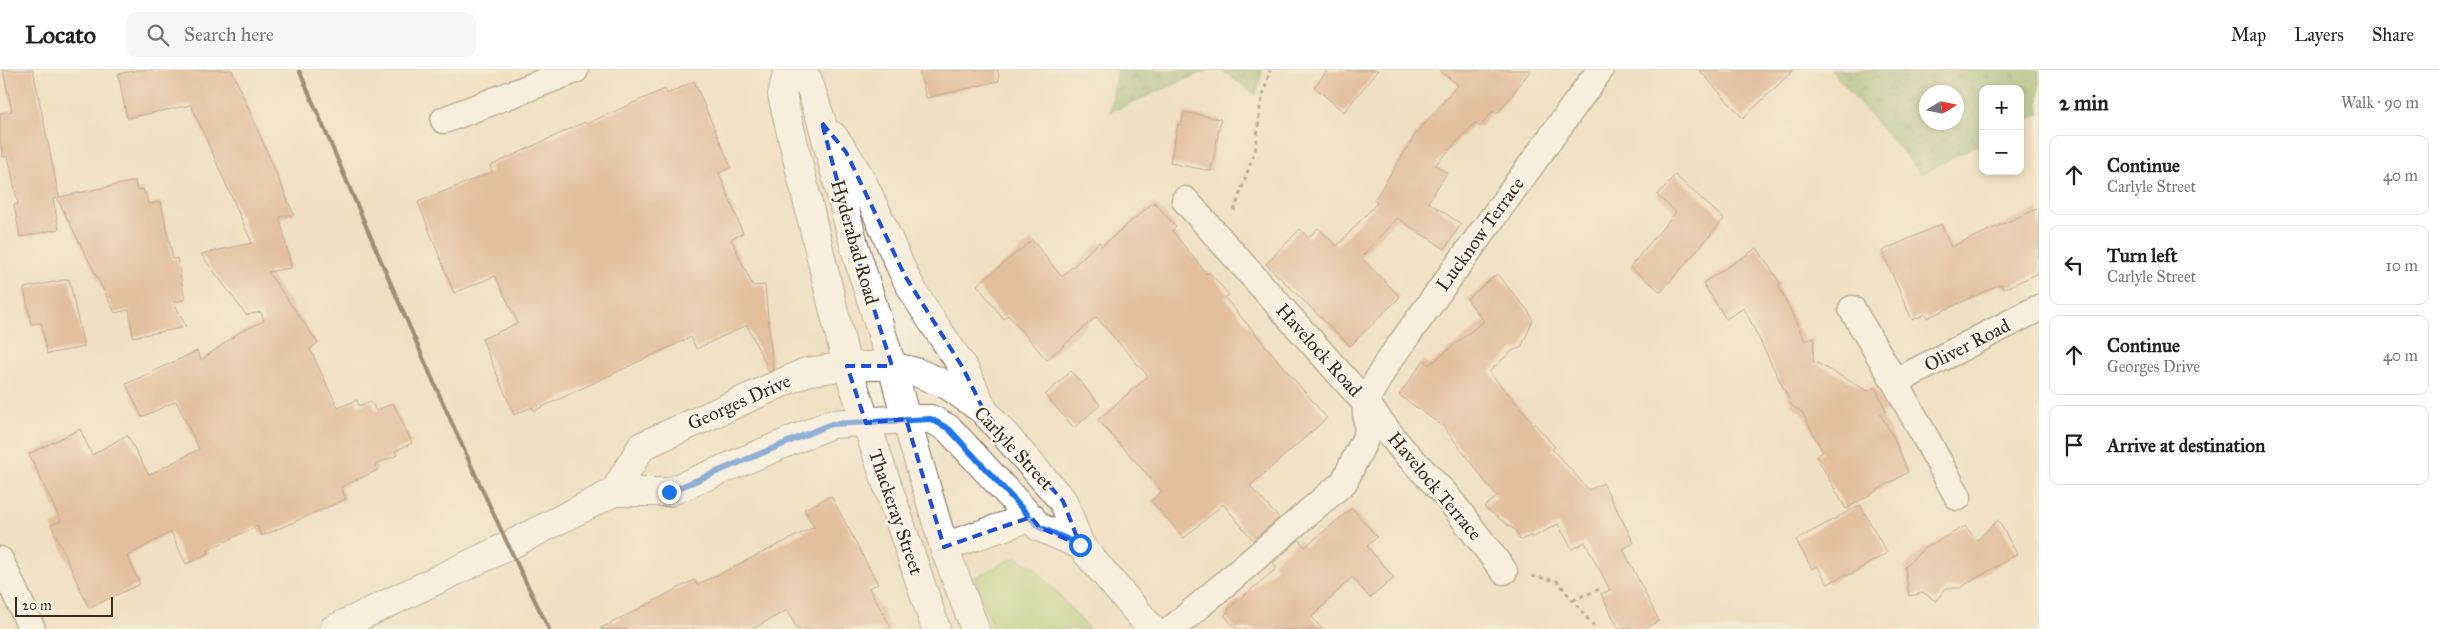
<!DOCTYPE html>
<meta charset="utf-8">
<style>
body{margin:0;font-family:"IM FELL Great Primer",serif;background:#f6f6f6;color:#202124}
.controls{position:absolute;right:15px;top:15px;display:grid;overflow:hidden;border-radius:10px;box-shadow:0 2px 8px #0003}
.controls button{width:45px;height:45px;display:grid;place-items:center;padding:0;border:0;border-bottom:1px solid #e0e0e0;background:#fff;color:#202124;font:25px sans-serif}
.compass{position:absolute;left:1919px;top:15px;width:45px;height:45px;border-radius:50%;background:#fff;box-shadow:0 2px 8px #0003;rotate:80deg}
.scale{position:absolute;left:15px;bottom:12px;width:98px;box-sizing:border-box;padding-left:5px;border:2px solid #3b2a1e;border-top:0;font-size:14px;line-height:18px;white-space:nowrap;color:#3b2a1e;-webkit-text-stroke:4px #f7f3e8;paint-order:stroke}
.stop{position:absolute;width:15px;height:15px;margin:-11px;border:4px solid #1a73e8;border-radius:50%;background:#fff}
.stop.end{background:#1a73e8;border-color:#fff;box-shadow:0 1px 5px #0008}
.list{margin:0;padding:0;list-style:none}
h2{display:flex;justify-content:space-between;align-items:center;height:65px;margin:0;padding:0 20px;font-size:21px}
h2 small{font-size:16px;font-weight:400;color:#757577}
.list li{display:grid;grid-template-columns:32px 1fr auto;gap:15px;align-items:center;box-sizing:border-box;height:80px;margin:0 10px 10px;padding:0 10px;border:1px solid #e0e0e0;border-radius:10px}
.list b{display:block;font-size:19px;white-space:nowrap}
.list p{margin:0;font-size:16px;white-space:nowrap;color:#757577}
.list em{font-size:16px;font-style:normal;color:#757577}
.icon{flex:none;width:28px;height:28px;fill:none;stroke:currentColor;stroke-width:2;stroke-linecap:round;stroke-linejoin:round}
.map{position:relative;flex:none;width:2039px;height:559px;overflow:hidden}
header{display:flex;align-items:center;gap:30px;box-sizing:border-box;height:70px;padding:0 25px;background:#fff;border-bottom:1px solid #e0e0e0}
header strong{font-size:24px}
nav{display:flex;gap:28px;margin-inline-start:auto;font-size:18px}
.search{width:350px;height:45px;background:#f6f6f6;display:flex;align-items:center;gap:12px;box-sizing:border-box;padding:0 18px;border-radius:10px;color:#757577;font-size:19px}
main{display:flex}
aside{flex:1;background:#fff}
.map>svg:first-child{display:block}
</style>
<header>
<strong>Locato</strong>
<div class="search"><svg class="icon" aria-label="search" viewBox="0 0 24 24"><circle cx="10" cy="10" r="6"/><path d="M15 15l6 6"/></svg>Search here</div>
<nav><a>Map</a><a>Layers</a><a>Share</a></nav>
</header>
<main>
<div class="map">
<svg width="2039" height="559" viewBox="0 0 2039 559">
<defs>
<pattern id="forest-firs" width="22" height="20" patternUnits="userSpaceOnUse" patternTransform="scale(1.25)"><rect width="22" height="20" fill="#8cb66e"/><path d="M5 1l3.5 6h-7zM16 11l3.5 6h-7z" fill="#74945a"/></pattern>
</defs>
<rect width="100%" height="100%" fill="#f7f3e8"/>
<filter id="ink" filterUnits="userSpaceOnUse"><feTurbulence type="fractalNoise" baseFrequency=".02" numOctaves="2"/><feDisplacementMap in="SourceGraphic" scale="10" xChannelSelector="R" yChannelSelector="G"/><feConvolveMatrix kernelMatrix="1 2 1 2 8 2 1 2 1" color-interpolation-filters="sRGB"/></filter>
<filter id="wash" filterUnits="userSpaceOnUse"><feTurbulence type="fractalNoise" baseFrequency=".0096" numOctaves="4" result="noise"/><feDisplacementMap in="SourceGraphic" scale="20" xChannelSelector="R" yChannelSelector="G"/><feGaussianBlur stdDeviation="1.12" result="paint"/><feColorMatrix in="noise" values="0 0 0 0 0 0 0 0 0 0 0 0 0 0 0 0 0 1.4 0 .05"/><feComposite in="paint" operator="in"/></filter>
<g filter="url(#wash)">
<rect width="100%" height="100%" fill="#f0e0c2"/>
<path fill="#b1d57f" stroke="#76804e" d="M 1016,487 L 1035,498 L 1089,559 L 993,559 L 974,508 Z"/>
<path fill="url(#forest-firs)" stroke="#647046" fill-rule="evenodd" d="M 1117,0 L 1208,0 L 1110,42 Z
M 1221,0 L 1262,0 L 1256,25 Z
M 1831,0 L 2039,0 L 2039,44 L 2020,53 L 2020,19 L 1983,19 L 1983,72 L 1921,104 ZM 1956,22 L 1956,52 L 1926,52 L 1926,22 Z"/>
<g id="blocks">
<path fill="#d2976f" d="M 3,0 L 33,0 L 59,127 L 135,111 L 137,120 L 143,119 L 144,123 L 146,123 L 148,134 L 161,132 L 173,189 L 177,188 L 185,230 L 174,232 L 186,257 L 133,267 L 129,240 L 115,243 L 57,128 L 53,129 L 59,159 L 20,167 L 14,135 L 18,134 L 8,86 L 3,87 L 0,71 L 0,43 L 12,41 Z
M 138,0 L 232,0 L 294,145 L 280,147 L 291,198 L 268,202 L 318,273 L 310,279 L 338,338 L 357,330 L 359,336 L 371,331 L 376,341 L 393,333 L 412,373 L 395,381 L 397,385 L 375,395 L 378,400 L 341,417 L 346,429 L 262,466 L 257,456 L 208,480 L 209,483 L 186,494 L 171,462 L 127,486 L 140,514 L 89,538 L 51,455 L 61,451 L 29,384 L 80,359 L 92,385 L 127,365 L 149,405 L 199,379 L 176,331 L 142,347 L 126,314 L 197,281 L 201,290 L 240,262 L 264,251 L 261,242 L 246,245 L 201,184 L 252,173 L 191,35 L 127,48 L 118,4 Z
M 919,0 L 998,0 L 999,11 L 926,28 Z
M 1328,0 L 1378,0 L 1344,42 L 1314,17 Z
M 1439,0 L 1531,0 L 1497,44 L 1493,41 L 1480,57 L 1475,53 L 1435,95 L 1447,103 L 1428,132 L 1461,154 L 1445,179 L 1397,148 L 1361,187 L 1400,227 L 1350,276 L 1266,194 L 1300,159 L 1308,168 L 1318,158 L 1337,176 L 1377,133 L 1374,130 L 1417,62 L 1458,15 Z
M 1699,0 L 1794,0 L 1743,48 Z
M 694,11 L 731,97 L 719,103 L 743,163 L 731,169 L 753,216 L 765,215 L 773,300 L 769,302 L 747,255 L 696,279 L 691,267 L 553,332 L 534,341 L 532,337 L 514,345 L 482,269 L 518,253 L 495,206 L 454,223 L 418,132 L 492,102 L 490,96 L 585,52 L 586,54 L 665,19 L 667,24 Z
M 1184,42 L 1221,49 L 1211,101 L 1170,93 L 1178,54 L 1181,55 Z
M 1675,105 L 1724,149 L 1661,222 L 1630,197 L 1676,142 L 1657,125 Z
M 1154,132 L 1176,157 L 1172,161 L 1207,204 L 1209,202 L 1229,225 L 1225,228 L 1327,348 L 1250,416 L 1279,448 L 1253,470 L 1223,434 L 1184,468 L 1151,431 L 1162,421 L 1098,350 L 1148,306 L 1096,247 L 1047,290 L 1008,245 L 1004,249 L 977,215 L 1032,170 L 1062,207 L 1099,172 L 1102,176 Z
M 2039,138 L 2039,203 L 2003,219 L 2001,214 L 1927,248 L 1926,244 L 1912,250 L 1882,181 L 1941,154 L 1951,177 Z
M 1757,178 L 1781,214 L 1778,215 L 1805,271 L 1814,267 L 1813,291 L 1868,321 L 1875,317 L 1886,341 L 1880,344 L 1895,370 L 1908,402 L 1846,439 L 1816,386 L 1823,382 L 1802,342 L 1792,336 L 1744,238 L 1726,249 L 1703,213 Z
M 1497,204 L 1529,242 L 1533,250 L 1521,278 L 1513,280 L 1489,302 L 1555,377 L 1552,379 L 1589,420 L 1603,413 L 1634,473 L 1623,479 L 1659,551 L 1643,559 L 1619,559 L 1601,524 L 1610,520 L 1585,472 L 1572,479 L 1558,454 L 1532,468 L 1531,466 L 1520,470 L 1516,461 L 1484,437 L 1497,427 L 1444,357 L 1399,325 L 1424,290 L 1429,295 L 1484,251 L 1467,229 Z
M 69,209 L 84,277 L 47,284 L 41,253 L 31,254 L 24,218 Z
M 1071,301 L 1100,335 L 1074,358 L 1045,325 Z
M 831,426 L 878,514 L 869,518 L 892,559 L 797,559 L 787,540 L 752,559 L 600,559 L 694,510 L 697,515 L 814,457 L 804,439 Z
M 1860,435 L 1887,483 L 1847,506 L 1846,504 L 1828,514 L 1817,496 L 1812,499 L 1796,470 Z
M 1352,438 L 1377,467 L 1367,476 L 1394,508 L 1370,528 L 1352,507 L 1312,547 L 1322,559 L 1236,559 L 1224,545 L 1229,541 L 1228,539 L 1277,498 L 1273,493 L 1299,470 L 1305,477 Z
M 1998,450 L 2017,484 L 1960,518 L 1946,518 L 1936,531 L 1924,523 L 1909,526 L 1905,497 L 1923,479 L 1965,456 L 1977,470 Z"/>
</g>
</g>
<g filter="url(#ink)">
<use href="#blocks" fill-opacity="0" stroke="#7a6a57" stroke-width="1"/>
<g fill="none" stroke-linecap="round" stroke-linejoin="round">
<g stroke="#7a6a57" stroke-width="29">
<path id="street" d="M 444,50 L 575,0
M 1852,239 L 1895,312 L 1958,427
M 1895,312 L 2039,238
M 0,490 L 32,559
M 1504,501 L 1446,425 L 1401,378 L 1365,332 L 1387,293 L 1600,0
M 1172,559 L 1344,412 L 1368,363 L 1365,332 L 1185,130"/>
</g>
<g stroke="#7a6a57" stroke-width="30">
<path id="secondary" d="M 944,477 L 1031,447
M 936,559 L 847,296 L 892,296 L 916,302 L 949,316 L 984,341 L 1063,431 L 1080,475 L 1152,559
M 975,559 L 944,477 L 906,349 L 931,349 L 949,359 L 1039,457 L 1080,475"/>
</g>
<g stroke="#7a6a57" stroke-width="30">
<path id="primary" d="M 833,66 C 866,107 882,159 905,206 C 921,238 943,266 962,296 C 971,310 977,327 984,341
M 614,422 L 642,376 L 806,302 L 847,296 L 782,25 L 788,0
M 334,559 L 508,476 L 614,422 L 669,422 L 831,354 L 906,349 L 892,296 L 856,182 L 822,53 L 808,10 L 797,0"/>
</g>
<path stroke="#7a6a57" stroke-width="3" stroke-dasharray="4 4" stroke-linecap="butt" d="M 1234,141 L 1256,77 L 1260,37 L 1270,0
M 1532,506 L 1557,511 L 1596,559
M 1573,530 L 1600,519"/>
<use href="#street" stroke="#fff" stroke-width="26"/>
<use href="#secondary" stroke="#fff" stroke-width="28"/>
<use href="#primary" stroke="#fff" stroke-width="28"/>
<path stroke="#3b2a1e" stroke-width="4" d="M 299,0 C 380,187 458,377 549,559"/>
</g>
</g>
<g fill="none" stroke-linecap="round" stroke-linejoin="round" filter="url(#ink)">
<path stroke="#1a73e8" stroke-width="6" d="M 669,422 L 831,354 L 931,349 L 949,359 L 1039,457 L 1080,475"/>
</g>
<path d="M0 0H2039V559H0ZM 822,53 L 846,82 L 905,206 L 963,298 L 984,341 L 1063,431 L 1080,475 L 1039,457 L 1031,447 L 944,477 L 906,349 L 866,353 L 847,296 L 892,296 L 856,182 Z" fill="#f0e0c2" fill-opacity=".55" fill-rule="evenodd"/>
<path fill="none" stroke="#1d4ed8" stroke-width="4" stroke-dasharray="10 6" stroke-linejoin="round" d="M 822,53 L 846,82 L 905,206 L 963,298 L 984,341 L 1063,431 L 1080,475 L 1039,457 L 1031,447 L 944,477 L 906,349 L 866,353 L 847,296 L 892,296 L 856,182 Z"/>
<g text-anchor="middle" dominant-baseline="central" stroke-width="5" stroke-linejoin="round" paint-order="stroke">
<g font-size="19" fill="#3b2a1e" stroke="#f7f3e8">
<text transform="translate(1480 164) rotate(-54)">Lucknow Terrace</text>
<text transform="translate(855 172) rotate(74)">Hyderabad Road</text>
<text transform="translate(1967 275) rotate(-27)">Oliver Road</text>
<text transform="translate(1319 280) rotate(48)">Havelock Road</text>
<text transform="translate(739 332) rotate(-24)">Georges Drive</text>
<text transform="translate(1014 378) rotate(47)">Carlyle Street</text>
<text transform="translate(1435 416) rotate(50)">Havelock Terrace</text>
<text transform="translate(896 442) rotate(71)">Thackeray Street</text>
</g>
</g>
</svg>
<div class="controls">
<button>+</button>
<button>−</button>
</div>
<svg class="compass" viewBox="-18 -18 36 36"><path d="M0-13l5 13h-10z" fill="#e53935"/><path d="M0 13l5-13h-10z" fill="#757577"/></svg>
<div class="scale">20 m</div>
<div class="stop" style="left:1080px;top:475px"></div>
<div class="stop end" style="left:669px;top:422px"></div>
</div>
<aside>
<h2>2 min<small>Walk · 90 m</small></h2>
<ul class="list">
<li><svg class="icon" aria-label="ahead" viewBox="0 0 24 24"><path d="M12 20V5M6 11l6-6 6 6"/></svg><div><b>Continue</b><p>Carlyle Street</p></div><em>40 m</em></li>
<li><svg class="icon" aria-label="left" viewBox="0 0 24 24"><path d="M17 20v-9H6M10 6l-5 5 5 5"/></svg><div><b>Turn left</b><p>Carlyle Street</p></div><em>10 m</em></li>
<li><svg class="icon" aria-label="ahead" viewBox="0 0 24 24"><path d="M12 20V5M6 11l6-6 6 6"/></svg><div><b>Continue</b><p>Georges Drive</p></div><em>40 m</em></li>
<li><svg class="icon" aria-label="arrive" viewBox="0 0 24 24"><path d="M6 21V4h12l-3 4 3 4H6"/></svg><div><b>Arrive at destination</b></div></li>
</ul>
</aside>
</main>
